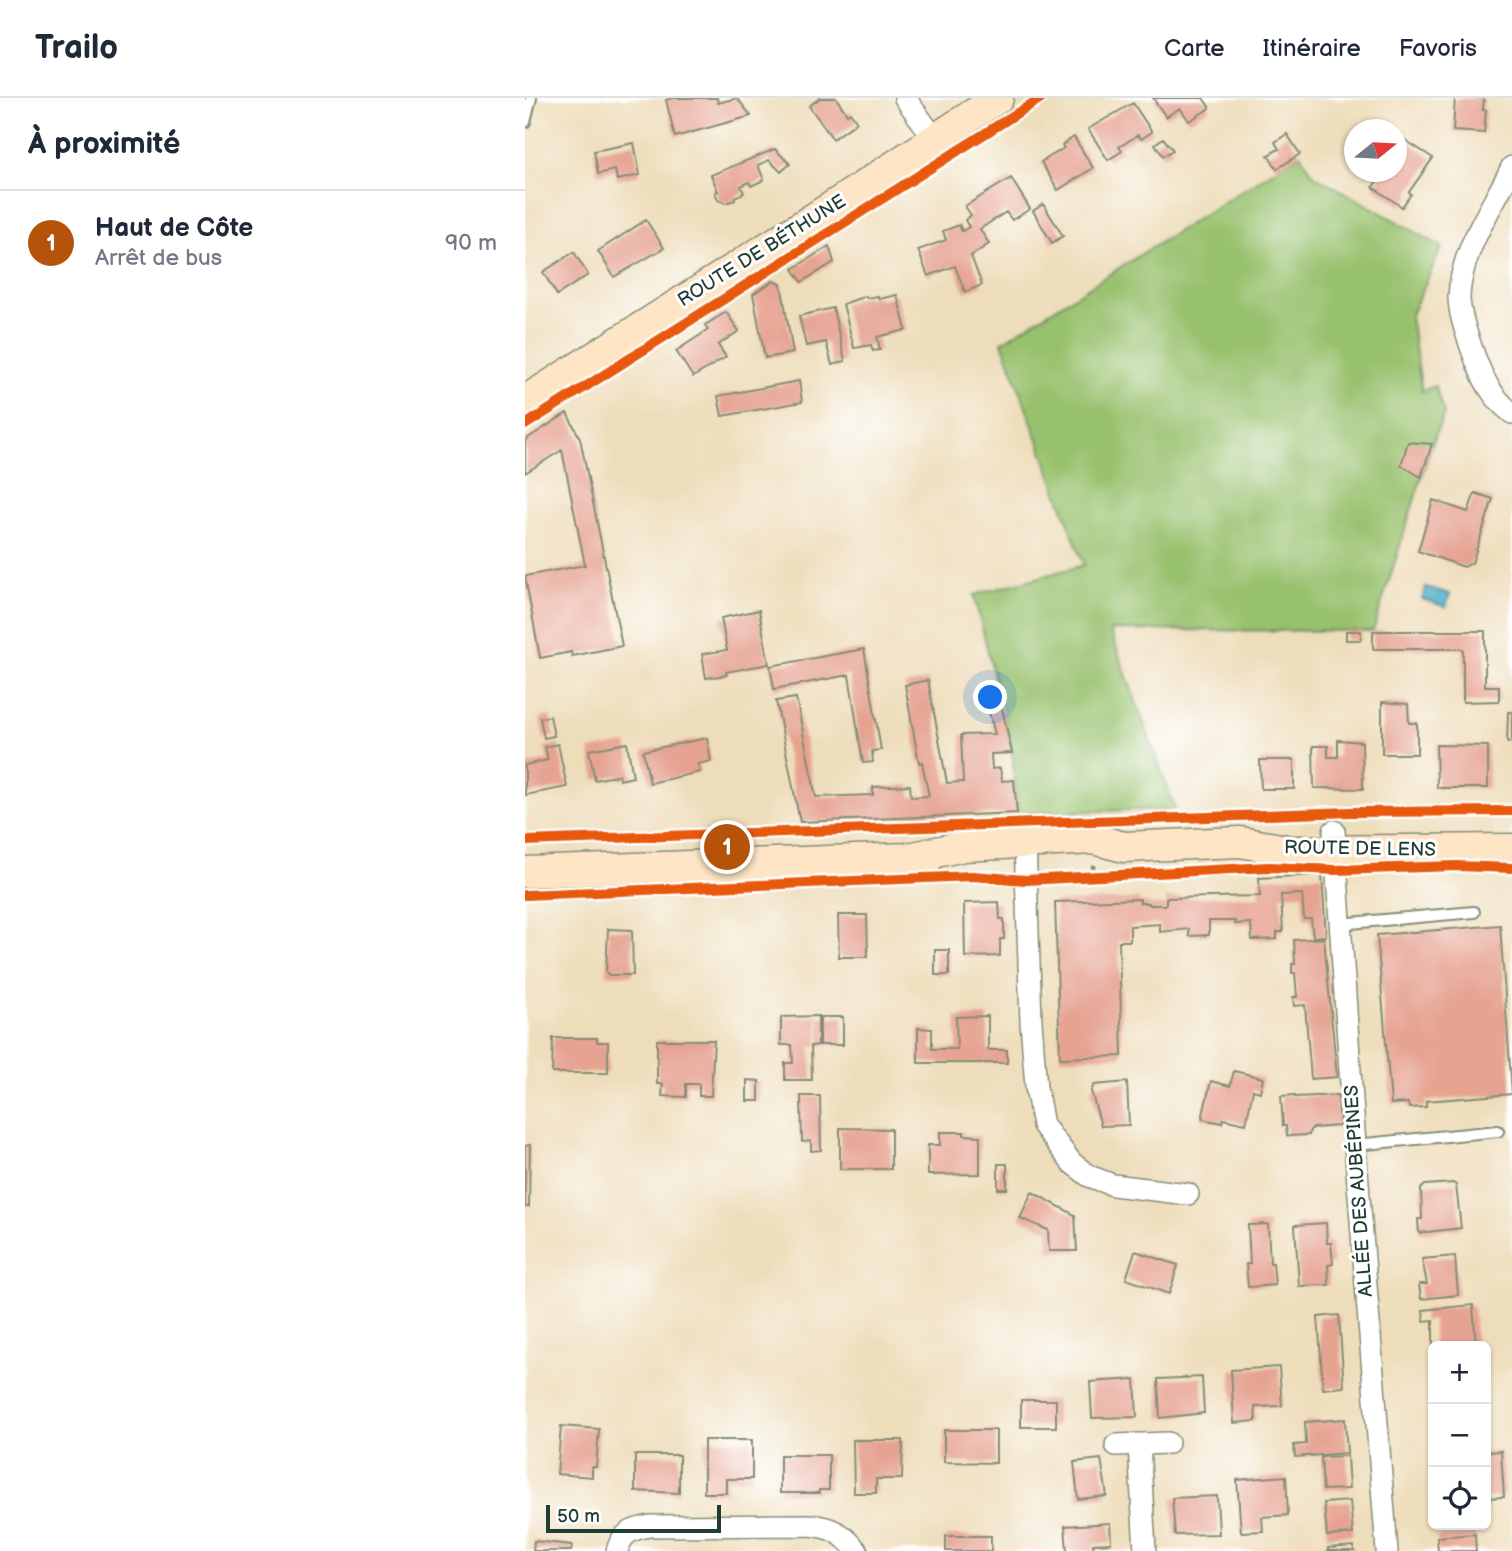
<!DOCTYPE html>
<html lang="fr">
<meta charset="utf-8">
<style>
body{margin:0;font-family:"Balsamiq Sans",sans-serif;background:#f2f2f3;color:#1f2937}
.controls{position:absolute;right:21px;bottom:21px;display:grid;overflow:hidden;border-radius:10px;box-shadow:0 2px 5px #0004}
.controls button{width:63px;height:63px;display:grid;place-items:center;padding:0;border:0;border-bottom:2px solid #e0e1e3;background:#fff;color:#1f2937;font:35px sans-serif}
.compass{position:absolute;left:819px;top:21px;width:63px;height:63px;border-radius:50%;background:#fff;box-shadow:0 2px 5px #0004;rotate:72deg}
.scale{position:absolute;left:21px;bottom:18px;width:175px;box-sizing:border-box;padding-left:7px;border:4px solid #1f3d34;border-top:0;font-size:19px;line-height:24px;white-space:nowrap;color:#1f3d34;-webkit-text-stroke:5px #fff;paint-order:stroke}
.you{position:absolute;left:466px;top:600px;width:24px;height:24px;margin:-18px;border:5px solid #fff;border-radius:50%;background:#1a73e8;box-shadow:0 0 0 10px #1a73e833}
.badge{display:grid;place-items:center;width:46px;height:46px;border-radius:50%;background:#b45309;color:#fff;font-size:23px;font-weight:700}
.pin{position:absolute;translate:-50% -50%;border:4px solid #fff;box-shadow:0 2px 7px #0006}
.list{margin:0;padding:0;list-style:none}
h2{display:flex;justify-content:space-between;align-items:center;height:91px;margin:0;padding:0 28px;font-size:30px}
h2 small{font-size:23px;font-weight:400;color:#747a83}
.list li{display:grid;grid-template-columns:46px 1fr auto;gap:21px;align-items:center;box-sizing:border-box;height:105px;padding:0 28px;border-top:2px solid #e0e1e3}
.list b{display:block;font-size:26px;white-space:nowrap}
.list p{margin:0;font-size:23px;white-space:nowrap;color:#747a83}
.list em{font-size:23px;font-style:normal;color:#747a83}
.icon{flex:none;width:38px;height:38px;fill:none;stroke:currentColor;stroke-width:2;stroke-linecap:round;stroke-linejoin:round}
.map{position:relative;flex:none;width:987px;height:1453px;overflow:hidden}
header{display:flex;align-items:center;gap:42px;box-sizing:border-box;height:98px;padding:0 35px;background:#fff;border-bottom:2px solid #e0e1e3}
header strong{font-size:33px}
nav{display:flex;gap:38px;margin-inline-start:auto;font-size:24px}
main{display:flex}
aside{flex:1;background:#fff}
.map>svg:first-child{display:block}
</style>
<header>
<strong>Trailo</strong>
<nav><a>Carte</a><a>Itinéraire</a><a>Favoris</a></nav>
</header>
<main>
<aside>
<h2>À proximité<small></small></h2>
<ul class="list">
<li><span class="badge">1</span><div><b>Haut de Côte</b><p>Arrêt de bus</p></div><em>90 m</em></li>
</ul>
</aside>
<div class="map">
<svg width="987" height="1453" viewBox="0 0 987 1453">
<rect width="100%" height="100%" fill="#fff"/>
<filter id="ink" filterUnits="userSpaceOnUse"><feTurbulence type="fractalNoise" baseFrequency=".0143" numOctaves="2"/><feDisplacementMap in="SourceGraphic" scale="14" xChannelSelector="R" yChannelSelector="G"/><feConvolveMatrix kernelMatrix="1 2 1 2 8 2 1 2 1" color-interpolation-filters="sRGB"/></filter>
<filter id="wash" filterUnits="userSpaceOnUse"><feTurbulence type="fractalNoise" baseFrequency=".00686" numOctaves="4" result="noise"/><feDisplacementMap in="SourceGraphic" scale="28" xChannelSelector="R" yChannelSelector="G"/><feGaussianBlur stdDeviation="1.57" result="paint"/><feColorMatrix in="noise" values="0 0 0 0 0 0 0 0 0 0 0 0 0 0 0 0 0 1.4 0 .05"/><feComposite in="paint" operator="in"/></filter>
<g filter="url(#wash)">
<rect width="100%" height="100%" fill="#eeddba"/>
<path fill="#98c16d" stroke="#5c7f50" stroke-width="2" d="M 775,56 L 789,77 L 917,149 L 885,219 L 897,293 L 910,288 L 919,316 L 907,346 L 848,533 L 585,532 L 650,711 L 492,715 L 487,651 L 449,497 L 559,467 L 477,244 Z"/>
<path fill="#48aac7" stroke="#34747e" stroke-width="2" d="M 901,489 L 925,496 L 921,509 L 897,501 Z"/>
<g id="blocks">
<path fill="#e6a391" d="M 148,0 L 192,0 L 193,5 L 212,0 L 226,18 L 150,39 L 141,2 Z
M 295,0 L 311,0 L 322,16 L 325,14 L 332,24 L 308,41 L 284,8 Z
M 628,0 L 678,0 L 685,10 L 664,23 L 655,10 L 641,19 Z
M 930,0 L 959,0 L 958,12 L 961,12 L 959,35 L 928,33 Z
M 608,5 L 627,34 L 616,41 L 613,37 L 594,49 L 597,53 L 583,62 L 563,31 Z
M 762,36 L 775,56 L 752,71 L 743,57 L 754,51 L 750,44 Z
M 549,39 L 568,70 L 533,92 L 516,64 L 539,50 L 537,47 Z
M 638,40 L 648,52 L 638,58 L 630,46 Z
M 880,42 L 908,60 L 884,94 L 886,96 L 877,109 L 848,89 L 858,74 L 872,74 L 872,54 Z
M 109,45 L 115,77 L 92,82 L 90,72 L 73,76 L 69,53 Z
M 250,51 L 265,66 L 256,74 L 244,62 L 233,67 L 239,82 L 226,88 L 224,84 L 216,88 L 219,95 L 209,99 L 210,102 L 201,105 L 193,102 L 190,94 L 193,93 L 186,77 Z
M 486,80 L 505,111 L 487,122 L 481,114 L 455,131 L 464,146 L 446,158 L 457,187 L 440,194 L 430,168 L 403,178 L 393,152 L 421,142 L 418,133 L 434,127 L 437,133 L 444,129 L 440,122 L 446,117 L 440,108 Z
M 518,106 L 538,138 L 527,145 L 508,113 Z
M 121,122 L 139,150 L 89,179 L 73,153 Z
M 304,148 L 309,164 L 277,184 L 268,171 Z
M 49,154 L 63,177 L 32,197 L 18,174 Z
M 248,183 L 256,186 L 268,255 L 240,260 L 228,196 Z
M 372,197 L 381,232 L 352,239 L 355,252 L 348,253 L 346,247 L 329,250 L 318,206 L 341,198 L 342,200 L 353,198 L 354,201 Z
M 308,210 L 320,263 L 307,267 L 301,244 L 281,248 L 274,218 Z
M 201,214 L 214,233 L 193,247 L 201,259 L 168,279 L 151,253 L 183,232 L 180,227 Z
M 274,283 L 277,304 L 197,318 L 193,298 Z
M 42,315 L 55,340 L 97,548 L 47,558 L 46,554 L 15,560 L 0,478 L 60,467 L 37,352 L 0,375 L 0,342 Z
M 883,344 L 907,346 L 896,379 L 876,367 Z
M 950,395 L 968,401 L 947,465 L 939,469 L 893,453 L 908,402 L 943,414 Z
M 234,512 L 244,566 L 201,574 L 202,577 L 181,580 L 177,556 L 202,552 L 196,520 Z
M 821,533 L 836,533 L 836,542 L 821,542 Z
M 848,533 L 960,533 L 960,588 L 974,588 L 974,603 L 938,604 L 938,551 L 848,551 Z
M 339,551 L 356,652 L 347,653 L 348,664 L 338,665 L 324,577 L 249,591 L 245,568 Z
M 403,582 L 422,685 L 438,684 L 436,637 L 470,636 L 464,614 L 477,610 L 487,655 L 466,656 L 467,671 L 475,670 L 477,683 L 489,682 L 492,715 L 275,724 L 251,603 L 271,600 L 291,699 L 348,697 L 348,689 L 385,687 L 386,699 L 404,698 L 397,664 L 394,665 L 380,587 Z
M 857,604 L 883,606 L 884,625 L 892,625 L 892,656 L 857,656 Z
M 983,614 L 987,614 L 987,644 L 982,644 Z
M 25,618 L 29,638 L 19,640 L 15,620 Z
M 182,640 L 186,663 L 173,666 L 175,674 L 125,685 L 118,653 Z
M 813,642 L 837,644 L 838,691 L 789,690 L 788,648 L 803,648 L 803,659 L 813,659 Z
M 102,645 L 108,679 L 95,682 L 94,677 L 70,682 L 64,652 Z
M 33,646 L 42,689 L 0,697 L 0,667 L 23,662 L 20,649 Z
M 911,647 L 963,648 L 963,690 L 912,690 Z
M 735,662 L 769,662 L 769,691 L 736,691 Z
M 797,777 L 801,838 L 788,839 L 786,821 L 779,821 L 777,796 L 756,797 L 758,834 L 752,834 L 752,841 L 727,842 L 726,825 L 710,826 L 710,823 L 684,823 L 684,837 L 664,838 L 664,831 L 635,834 L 635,826 L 605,828 L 605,843 L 594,843 L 597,958 L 535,960 L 530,804 L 615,801 L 615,805 L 624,805 L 625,807 L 641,807 L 641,800 L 735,798 L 734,780 Z
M 474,804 L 475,821 L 479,821 L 479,841 L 475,841 L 475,858 L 440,859 L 439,805 Z
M 313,817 L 342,817 L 343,859 L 314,859 Z
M 975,827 L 987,996 L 901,1003 L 901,1009 L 884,1010 L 883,1005 L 866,1006 L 852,837 Z
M 83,831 L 107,832 L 108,877 L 84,877 L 81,874 Z
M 799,840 L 812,979 L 786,981 L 780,907 L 769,908 L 768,899 L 772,899 L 770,875 L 767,875 L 767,866 L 770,866 L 769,842 Z
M 410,852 L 424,852 L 424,877 L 410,877 Z
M 293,918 L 293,947 L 286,948 L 287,982 L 260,982 L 260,965 L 268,965 L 267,947 L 256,947 L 256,919 Z
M 463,918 L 463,952 L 482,952 L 482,965 L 393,965 L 393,930 L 407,931 L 407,951 L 432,951 L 431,919 Z
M 295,919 L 318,919 L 318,947 L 295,947 Z
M 28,940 L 72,940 L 72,944 L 83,944 L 83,975 L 27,975 Z
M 132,942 L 189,942 L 186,998 L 174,998 L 174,986 L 161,986 L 161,999 L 137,998 L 138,986 L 132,986 Z
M 709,973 L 738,980 L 735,994 L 728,992 L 721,1026 L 698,1021 L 697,1025 L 677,1021 L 686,983 L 705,988 Z
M 222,982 L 234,983 L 234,1003 L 222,1003 Z
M 602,984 L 604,1027 L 576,1028 L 566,993 L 569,987 Z
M 770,997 L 770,999 L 813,997 L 815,1028 L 788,1030 L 785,1032 L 784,1037 L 762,1038 L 761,1028 L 758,1028 L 756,998 Z
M 276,998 L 295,998 L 296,1052 L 286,1053 L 286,1043 L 277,1044 Z
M 315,1030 L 366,1031 L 366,1071 L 315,1071 Z
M 415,1034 L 439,1034 L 439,1037 L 455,1038 L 455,1076 L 403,1077 L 403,1047 L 415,1047 Z
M 5,1047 L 4,1109 L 0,1109 L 0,1048 Z
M 473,1066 L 482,1066 L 482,1091 L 473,1091 Z
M 928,1085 L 931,1087 L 936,1130 L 894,1135 L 893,1121 L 897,1121 L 896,1091 L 900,1087 Z
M 507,1094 L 550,1117 L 552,1153 L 524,1153 L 523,1132 L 495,1120 Z
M 801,1125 L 802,1145 L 806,1145 L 808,1166 L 803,1167 L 804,1187 L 774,1188 L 770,1127 Z
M 743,1126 L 745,1165 L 748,1165 L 750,1187 L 723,1189 L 721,1166 L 725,1166 L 723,1127 Z
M 610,1153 L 653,1167 L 644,1196 L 601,1181 Z
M 930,1158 L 933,1197 L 896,1201 L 894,1186 L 902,1186 L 897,1161 Z
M 948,1207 L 951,1248 L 908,1248 L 908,1222 L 899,1223 L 898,1212 Z
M 814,1217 L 819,1289 L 798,1291 L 793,1219 Z
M 754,1269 L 757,1308 L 730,1309 L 731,1323 L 709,1325 L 706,1272 Z
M 677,1279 L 679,1315 L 635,1320 L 633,1281 Z
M 610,1281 L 612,1319 L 567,1320 L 565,1284 Z
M 496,1302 L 531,1302 L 531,1329 L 496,1329 Z
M 820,1321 L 822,1355 L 770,1359 L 769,1347 L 781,1346 L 780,1324 Z
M 36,1328 L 74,1331 L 71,1369 L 67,1369 L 67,1379 L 32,1376 Z
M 419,1332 L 471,1332 L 471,1365 L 419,1364 Z
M 179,1342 L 227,1342 L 227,1381 L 201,1381 L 201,1395 L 179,1395 Z
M 328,1342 L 378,1342 L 377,1381 L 351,1381 L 351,1395 L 329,1395 Z
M 976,1353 L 979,1399 L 961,1400 L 961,1354 Z
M 110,1357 L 154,1357 L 154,1395 L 110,1393 Z
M 255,1357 L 304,1357 L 304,1392 L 294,1392 L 294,1395 L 255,1395 Z
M 822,1358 L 824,1391 L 798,1392 L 796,1359 Z
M 576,1361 L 582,1398 L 553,1401 L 549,1364 Z
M 761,1378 L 763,1417 L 737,1419 L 738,1433 L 716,1434 L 712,1382 Z
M 692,1398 L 694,1436 L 650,1437 L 647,1400 Z
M 825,1403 L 828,1436 L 802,1438 L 799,1405 Z
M 585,1425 L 586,1445 L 568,1446 L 569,1453 L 542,1453 L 540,1428 Z
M 950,1436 L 951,1453 L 913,1453 L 912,1439 Z
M 421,1438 L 466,1438 L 466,1453 L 421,1453 Z
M 9,1443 L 47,1447 L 46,1453 L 8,1453 Z
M 829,1448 L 829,1453 L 803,1453 L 803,1450 Z"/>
</g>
</g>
<g filter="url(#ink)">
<use href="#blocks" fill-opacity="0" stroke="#868d77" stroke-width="2"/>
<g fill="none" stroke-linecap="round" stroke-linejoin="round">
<g stroke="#868d77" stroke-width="14">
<path id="service" d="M 0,24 L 6,0
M 814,826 L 949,814
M 830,1047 L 973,1033"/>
</g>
<g stroke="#868d77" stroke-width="24">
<path id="minor" d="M 380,0 L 409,40
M 987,69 C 967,111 936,151 934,199 C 934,217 943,240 949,257 C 957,279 967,300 987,315
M 809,733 L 830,1047 L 862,1453
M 500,744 L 506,924 L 511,989 L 518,1027 L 547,1065 L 564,1078 L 588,1087 L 663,1096
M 614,1346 L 620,1453
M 591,1347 L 643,1345
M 92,1453 C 97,1435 107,1431 125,1428 L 282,1427 C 305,1428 318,1435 332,1453"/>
</g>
<g stroke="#868d77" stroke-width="33">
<path id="secondary" d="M 0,303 L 308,108 L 473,0
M 384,760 L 439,748 L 568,741 L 599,749 L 715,744 L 767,753 L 987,751
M 0,774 L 384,760 L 402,762"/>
</g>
<path stroke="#868d77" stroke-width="4.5" stroke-dasharray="5 5" stroke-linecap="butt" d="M 568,767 L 569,779"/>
<use href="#service" stroke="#fff" stroke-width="10"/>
<use href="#minor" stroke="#fff" stroke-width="21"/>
<use href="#secondary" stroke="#fde5c5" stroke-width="30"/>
<g stroke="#fff" stroke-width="15">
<path id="cycleway" d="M 0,327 L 516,0
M 0,743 L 826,714 L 987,713
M 0,797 L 447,778 L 501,782 L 744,769 L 810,772 L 931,768 L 987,770"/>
</g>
<use href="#cycleway" stroke="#e8590c" stroke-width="10"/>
</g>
</g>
<g text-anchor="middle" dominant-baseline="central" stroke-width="6" stroke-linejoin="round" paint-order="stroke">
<g font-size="19" fill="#1f3d34" stroke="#fff">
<text transform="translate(237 153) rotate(-32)">ROUTE DE BÉTHUNE</text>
<text transform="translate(835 751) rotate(1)">ROUTE DE LENS</text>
<text transform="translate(834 1093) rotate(-94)">ALLÉE DES AUBÉPINES</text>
</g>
</g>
</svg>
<div class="controls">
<button>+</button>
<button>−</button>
<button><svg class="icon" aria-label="locate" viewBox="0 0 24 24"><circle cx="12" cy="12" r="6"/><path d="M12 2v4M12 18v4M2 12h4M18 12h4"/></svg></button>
</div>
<svg class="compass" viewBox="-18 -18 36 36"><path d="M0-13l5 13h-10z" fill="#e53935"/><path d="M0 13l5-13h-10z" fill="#747a83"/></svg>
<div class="scale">50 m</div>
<div class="you"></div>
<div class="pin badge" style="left:202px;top:749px">1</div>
</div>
</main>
